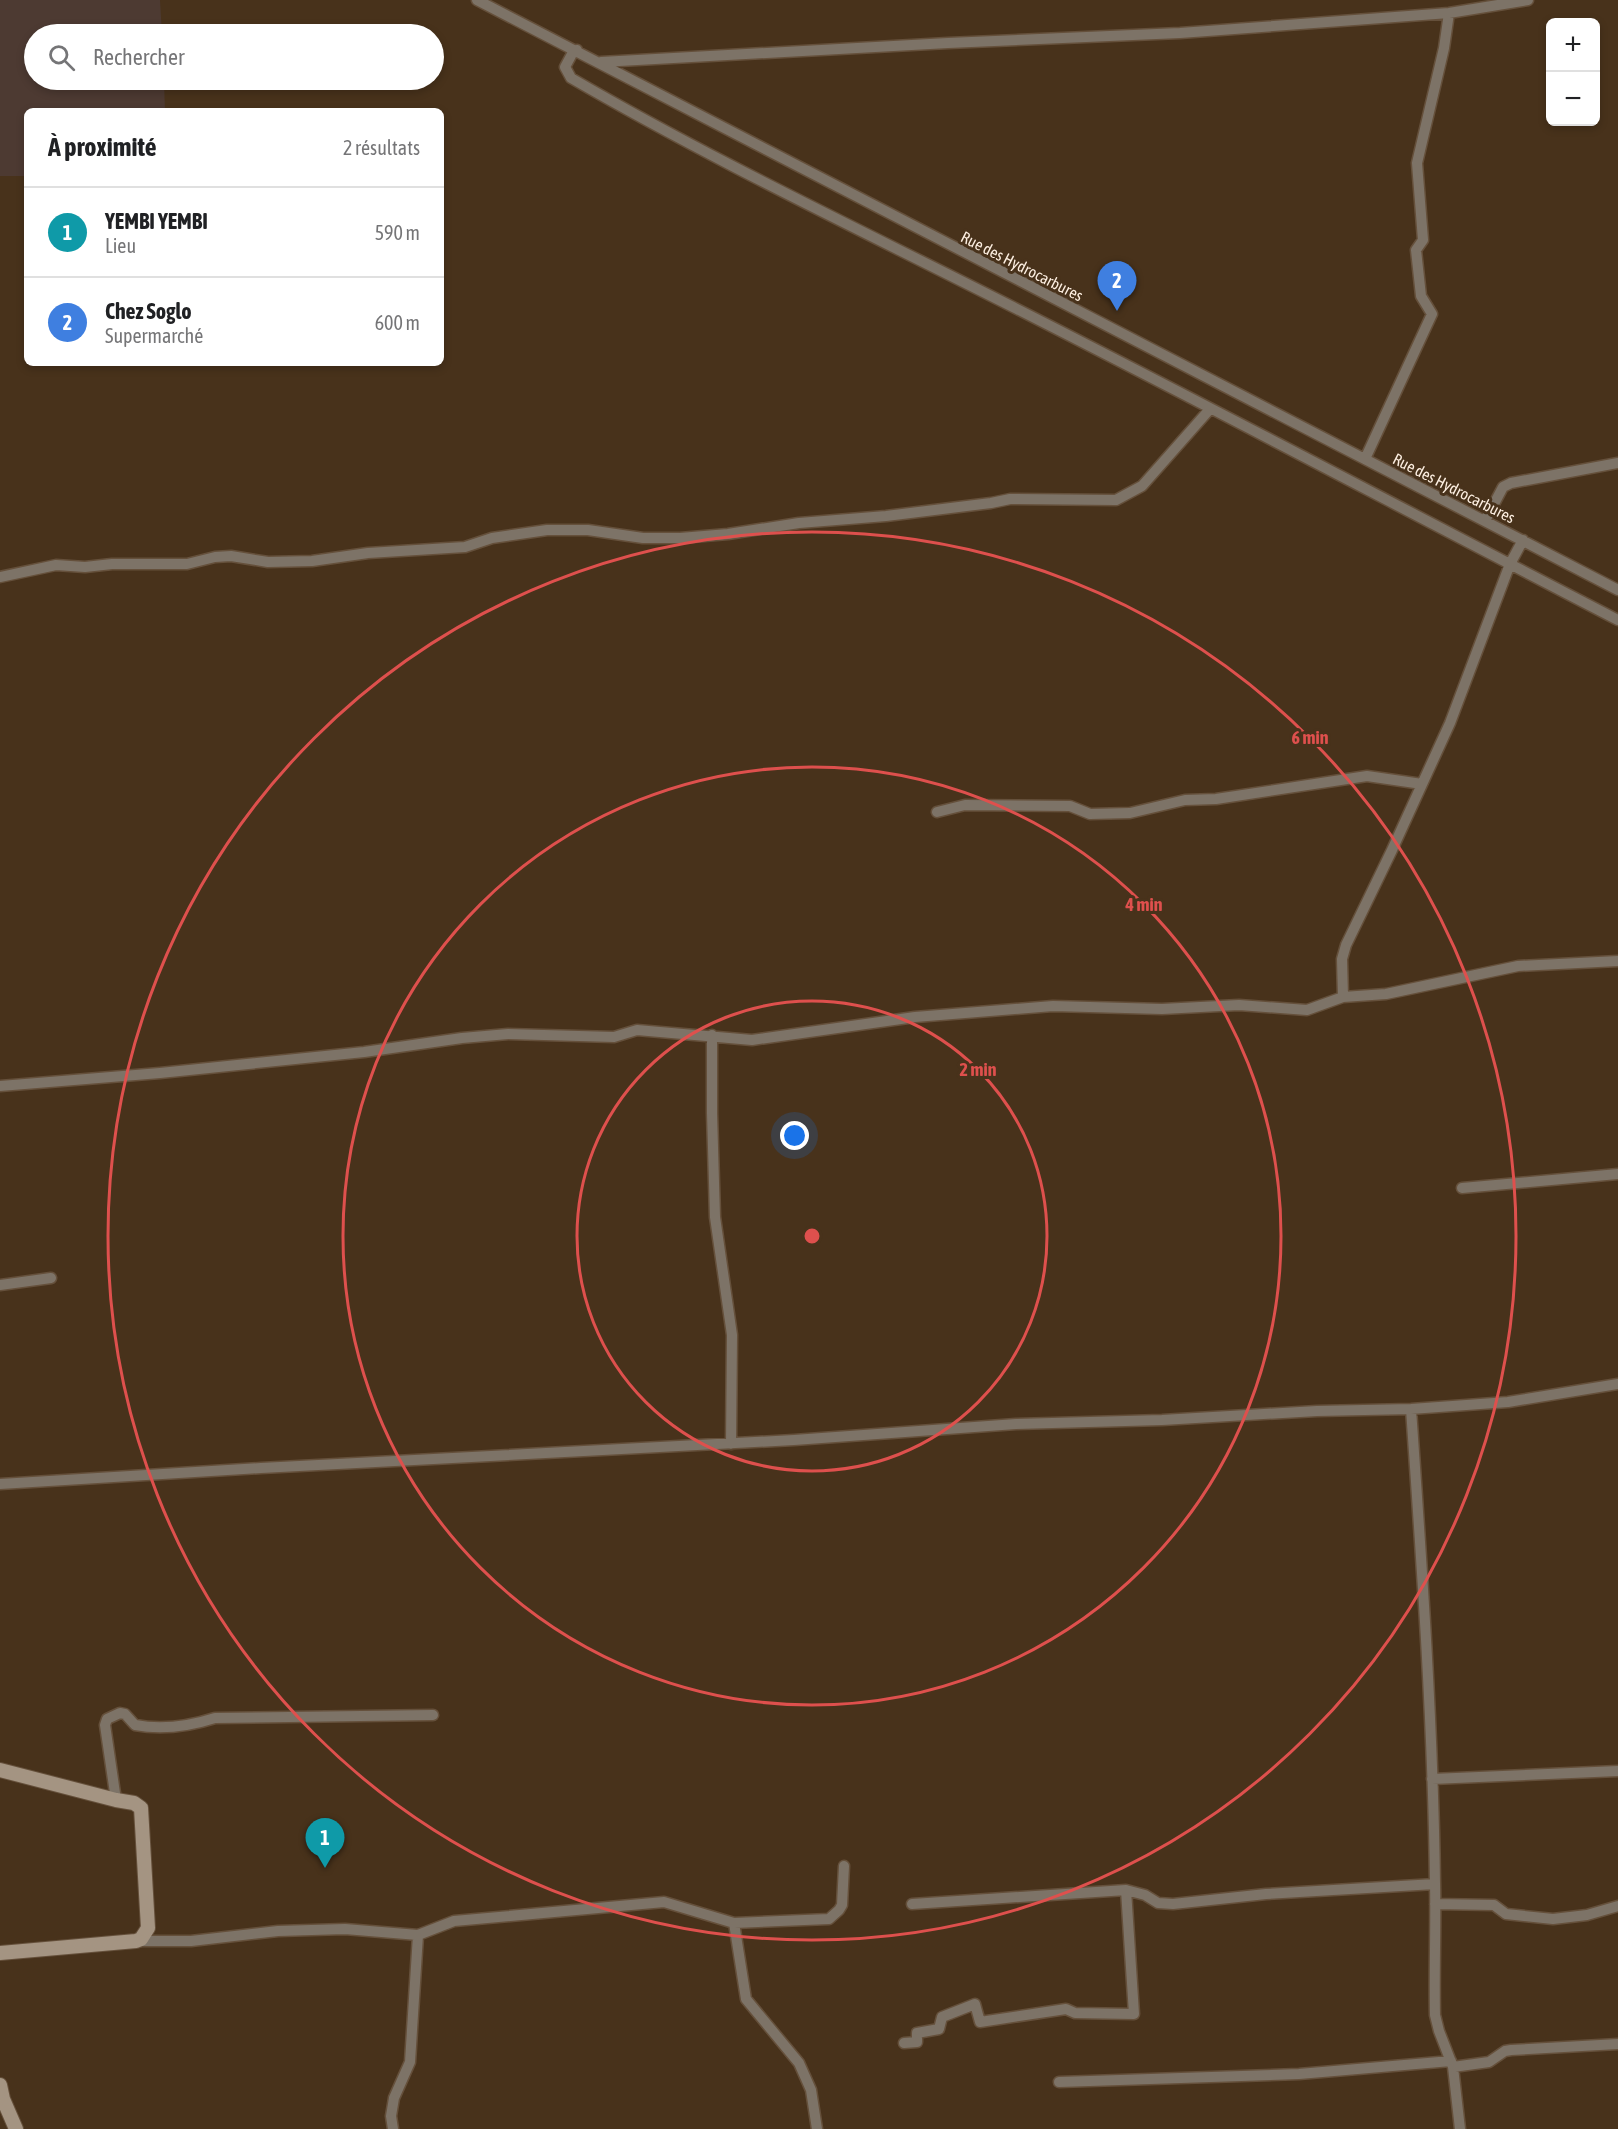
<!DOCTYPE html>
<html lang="fr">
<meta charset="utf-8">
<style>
body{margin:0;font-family:"Asap Condensed",sans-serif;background:#f2f2f2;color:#202124}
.controls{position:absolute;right:18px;top:18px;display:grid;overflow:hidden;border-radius:9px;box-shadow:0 3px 9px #0003}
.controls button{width:54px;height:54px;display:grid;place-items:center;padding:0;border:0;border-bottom:2px solid #e0e0e0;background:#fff;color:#202124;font:30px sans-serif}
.you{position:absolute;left:795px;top:1136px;width:21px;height:21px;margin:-15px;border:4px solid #fff;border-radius:50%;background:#1a73e8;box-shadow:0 0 0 9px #1a73e833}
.badge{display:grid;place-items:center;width:39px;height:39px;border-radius:50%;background:#2563eb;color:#fff;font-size:20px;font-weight:700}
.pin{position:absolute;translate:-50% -50px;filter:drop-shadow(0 2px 3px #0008)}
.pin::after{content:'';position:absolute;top:32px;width:21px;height:18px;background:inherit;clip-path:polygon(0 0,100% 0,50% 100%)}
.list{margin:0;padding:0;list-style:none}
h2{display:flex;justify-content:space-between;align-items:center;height:78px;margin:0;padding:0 24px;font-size:26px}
h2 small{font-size:20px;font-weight:400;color:#757577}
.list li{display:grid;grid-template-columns:39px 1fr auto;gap:18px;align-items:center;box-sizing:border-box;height:90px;padding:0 24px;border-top:2px solid #e0e0e0}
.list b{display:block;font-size:22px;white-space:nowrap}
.list p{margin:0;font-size:20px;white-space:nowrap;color:#757577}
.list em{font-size:20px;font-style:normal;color:#757577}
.icon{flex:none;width:33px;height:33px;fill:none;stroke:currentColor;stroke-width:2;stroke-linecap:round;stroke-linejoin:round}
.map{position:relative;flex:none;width:1618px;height:2129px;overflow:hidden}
.search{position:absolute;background:#fff;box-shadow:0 3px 9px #0003;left:24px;top:24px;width:420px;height:66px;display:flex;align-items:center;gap:15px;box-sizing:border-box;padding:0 21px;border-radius:33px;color:#757577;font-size:22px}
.panel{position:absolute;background:#fff;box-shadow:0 3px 9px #0003;left:24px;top:108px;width:420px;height:258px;border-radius:9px}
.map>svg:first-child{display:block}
</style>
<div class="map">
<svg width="1618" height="2129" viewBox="0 0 1618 2129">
<rect width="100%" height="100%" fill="#48321b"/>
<path fill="#4d3a32" d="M 0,0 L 160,0 L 162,34 L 34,34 L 34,80 L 164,80 L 165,111 L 27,111 L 27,176 L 0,176 Z"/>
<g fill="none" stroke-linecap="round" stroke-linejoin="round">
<g stroke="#65503b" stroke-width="13">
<path id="street" d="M 477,0 L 1618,590
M 577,50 L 572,54 L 565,67 L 571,78 C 714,161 865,232 1013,307 C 1215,409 1416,516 1618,620
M 601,62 L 948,43 L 1180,33 L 1449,13 L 1528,0
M 1365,459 L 1432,314 L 1421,296 L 1416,250 L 1423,240 L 1417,163 L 1444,48 L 1449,13
M 1485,521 L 1503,487 L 1511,483 L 1618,463
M 0,577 L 56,565 L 85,567 L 112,564 L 187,564 L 215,557 L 231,556 L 268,562 L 312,561 L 368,553 L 465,547 L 492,538 L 547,530 L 588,530 L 643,538 L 680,538 L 728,534 L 799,523 L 886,516 L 991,503 L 1010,499 L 1116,500 L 1142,486 L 1210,409
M 937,812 L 965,805 L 1070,806 L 1090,814 L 1130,813 L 1185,800 L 1216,799 L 1367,776 L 1422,784
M 1343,997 L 1386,994 L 1518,966 L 1618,961
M 712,1035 L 712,1113 L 715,1217 L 732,1335 L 731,1444
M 0,1086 L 160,1073 L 364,1052 L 462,1038 L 508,1034 L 614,1037 L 637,1030 L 752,1040 L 915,1017 L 1053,1006 L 1162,1009 L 1239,1005 L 1307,1010 L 1343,997 L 1342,959 L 1346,945 L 1392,850 L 1450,723 L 1510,564 L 1523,540
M 1462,1188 L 1618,1174
M 0,1285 L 51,1278
M 1411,1409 C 1422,1567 1433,1725 1435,1883 C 1436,1927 1434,1971 1435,2015 L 1439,2031 L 1453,2067 L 1460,2129
M 0,1484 L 261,1468 L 794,1440 L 1016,1424 L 1162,1420 L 1317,1411 L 1411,1409 L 1508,1402 L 1618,1384
M 1432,1779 L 1618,1771
M 116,1800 L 105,1725 L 107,1719 L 120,1713 L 125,1714 L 135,1725 C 161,1730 190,1726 215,1718 L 433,1715
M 912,1904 L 1126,1890 L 1145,1895 L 1158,1903 L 1173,1904 L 1266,1894 L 1435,1884
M 1435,1904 L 1494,1905 L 1506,1914 L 1553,1919 L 1587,1915 L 1618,1906
M 734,1923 L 746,1999 L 799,2063 L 811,2090 L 817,2129
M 136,1941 L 191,1941 L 278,1931 L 345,1929 L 418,1935 L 454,1921 L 664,1902 L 734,1923 L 829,1919 L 839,1910 L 842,1905 L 844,1866
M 904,2043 L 917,2042 L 917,2033 L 939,2029 L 942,2017 L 975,2004 L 980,2022 L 1066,2009 L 1075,2013 L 1134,2014 L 1126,1890
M 1453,2067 L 1489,2062 L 1505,2051 L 1511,2050 L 1618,2044
M 1059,2082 L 1299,2074 L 1451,2061
M 393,2129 L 391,2116 L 394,2098 L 410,2062 L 418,1935"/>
</g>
<g stroke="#65503b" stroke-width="16">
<path id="secondary" d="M 0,1770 L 116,1800 L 134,1803 L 141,1808 L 148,1928 L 141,1939 L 136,1941 L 0,1953
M 0,2085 L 3,2099 L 16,2129"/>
</g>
<use href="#street" stroke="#7d7367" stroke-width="10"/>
<use href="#secondary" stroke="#a49482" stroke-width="14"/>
</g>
<g fill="none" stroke="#de504d" stroke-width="3">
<circle cx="812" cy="1236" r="235"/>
<circle cx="812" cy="1236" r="469"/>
<circle cx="812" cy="1236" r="704"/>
</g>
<g text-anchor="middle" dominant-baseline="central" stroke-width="6" stroke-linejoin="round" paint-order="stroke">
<g font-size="16" fill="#fdefe1" stroke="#48321b">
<text transform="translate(1022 266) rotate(27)">Rue des Hydrocarbures</text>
<text transform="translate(1454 488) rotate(27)">Rue des Hydrocarbures</text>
</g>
</g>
<circle cx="812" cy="1236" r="9" fill="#de504d" stroke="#48321b" stroke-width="3"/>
<g font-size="18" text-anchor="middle" font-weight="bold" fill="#de504d" stroke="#48321b" stroke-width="6" stroke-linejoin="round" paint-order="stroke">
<text x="1310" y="744">6 min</text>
<text x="1144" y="911">4 min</text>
<text x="978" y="1076">2 min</text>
</g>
</svg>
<div class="controls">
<button>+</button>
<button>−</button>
</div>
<div class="you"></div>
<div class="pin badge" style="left:325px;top:1868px;background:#0f9aa8">1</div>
<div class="pin badge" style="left:1117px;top:311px;background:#3f7fe0">2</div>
<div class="search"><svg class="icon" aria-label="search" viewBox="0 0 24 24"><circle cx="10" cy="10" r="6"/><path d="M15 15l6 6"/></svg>Rechercher</div>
<section class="panel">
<h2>À proximité<small>2 résultats</small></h2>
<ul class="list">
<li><span class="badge" style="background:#0f9aa8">1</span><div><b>YEMBI YEMBI</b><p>Lieu</p></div><em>590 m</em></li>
<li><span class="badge" style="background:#3f7fe0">2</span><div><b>Chez Soglo</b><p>Supermarché</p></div><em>600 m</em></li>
</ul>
</section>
</div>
